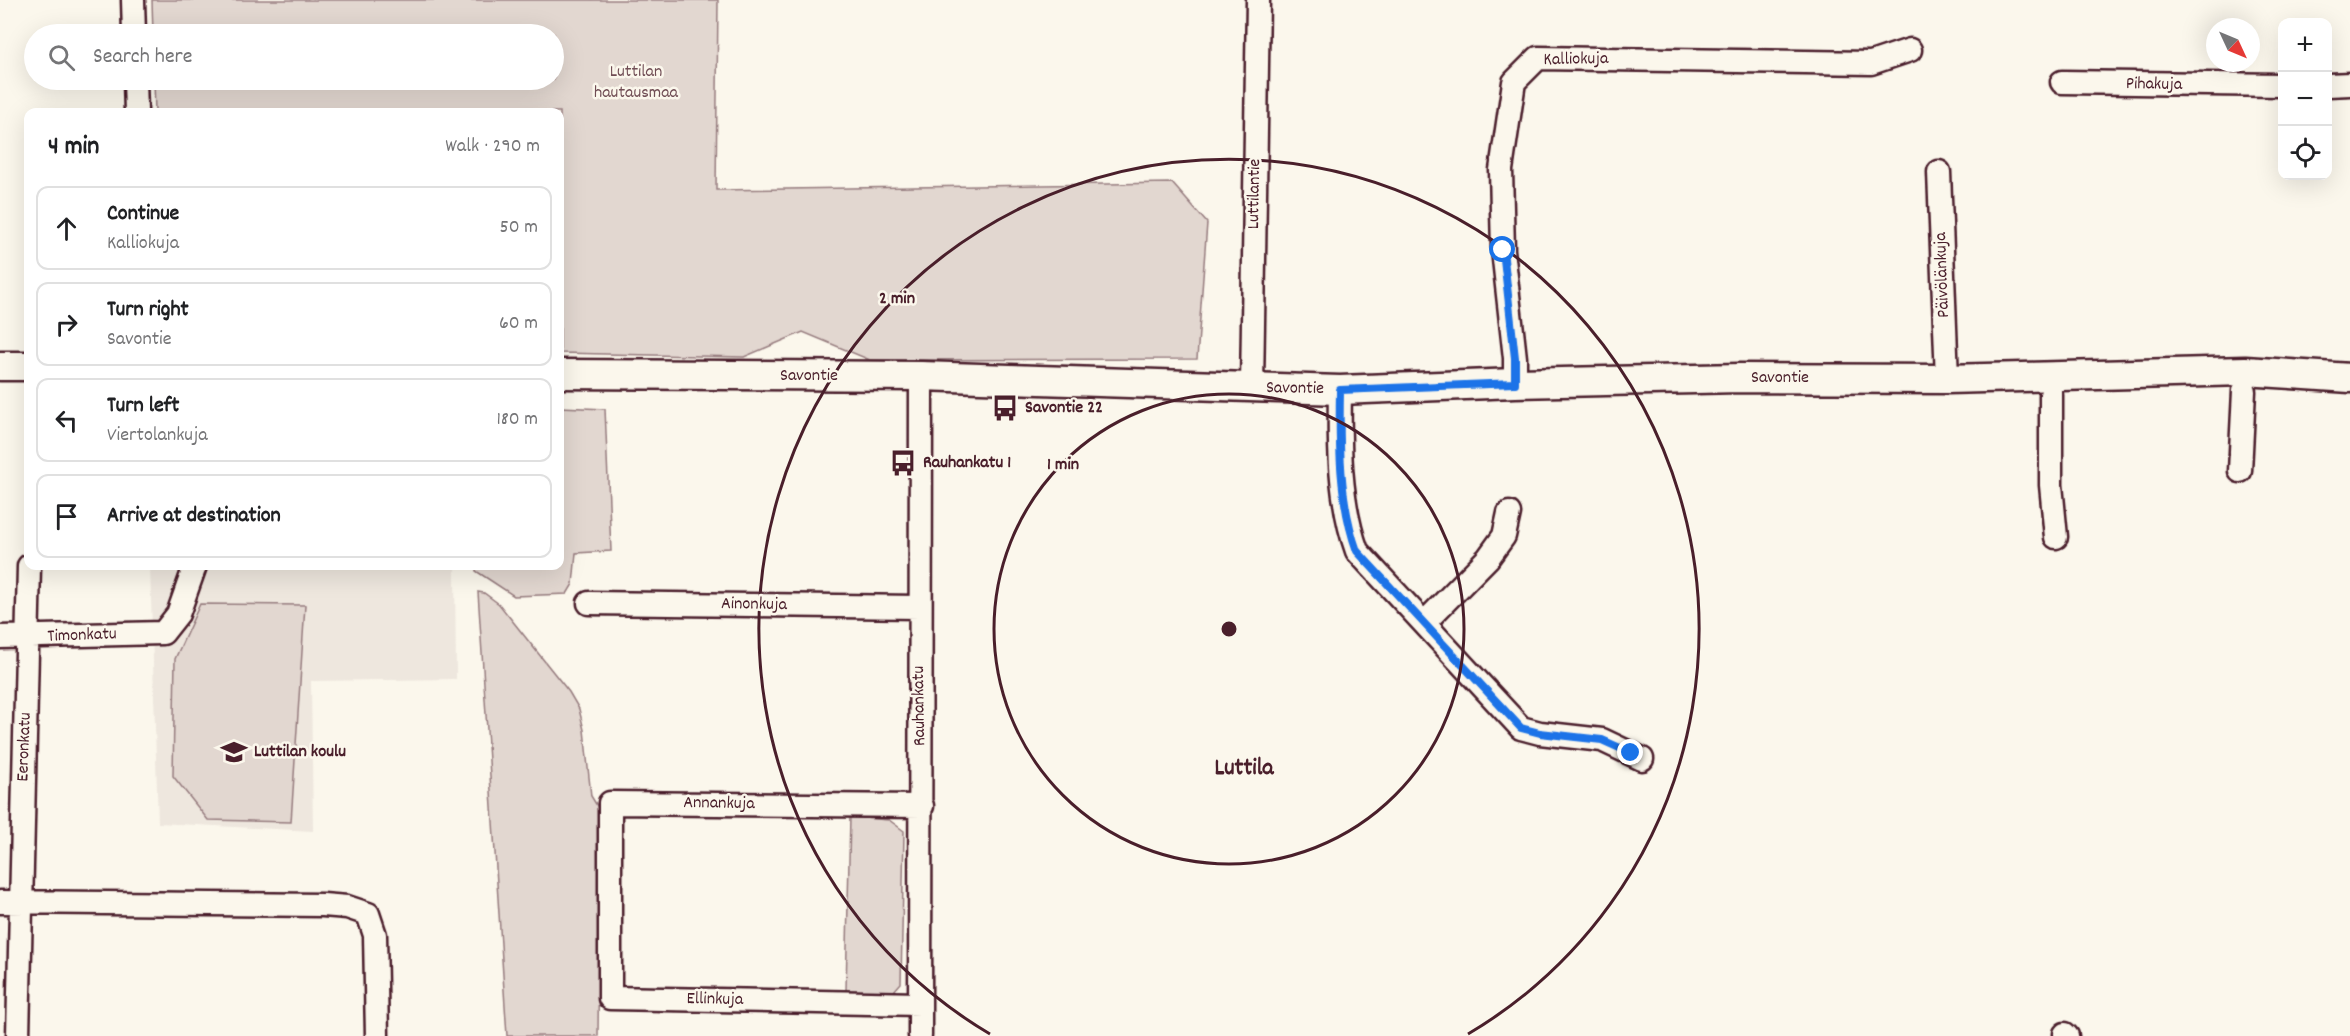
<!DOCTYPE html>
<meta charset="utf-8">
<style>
body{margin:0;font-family:Dekko,sans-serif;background:#f6f6f6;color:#202124}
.controls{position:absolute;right:18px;top:18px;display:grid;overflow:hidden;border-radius:12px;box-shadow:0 6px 24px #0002}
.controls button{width:54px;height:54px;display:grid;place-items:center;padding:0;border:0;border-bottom:2px solid #e0e0e0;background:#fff;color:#202124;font:30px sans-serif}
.compass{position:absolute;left:2206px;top:18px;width:54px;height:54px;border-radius:50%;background:#fff;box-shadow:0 6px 24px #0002;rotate:134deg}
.stop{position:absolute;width:18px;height:18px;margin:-14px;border:4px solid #1a73e8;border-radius:50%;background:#fff}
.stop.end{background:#1a73e8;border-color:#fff;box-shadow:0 2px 6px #0008}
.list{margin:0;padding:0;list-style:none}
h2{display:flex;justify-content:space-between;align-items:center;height:78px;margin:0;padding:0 24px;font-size:26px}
h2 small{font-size:20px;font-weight:400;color:#757577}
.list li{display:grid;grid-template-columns:39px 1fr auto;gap:18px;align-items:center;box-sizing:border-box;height:84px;margin:0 12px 12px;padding:0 12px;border:2px solid #e0e0e0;border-radius:12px}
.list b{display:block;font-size:22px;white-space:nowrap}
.list p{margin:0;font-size:20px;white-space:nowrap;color:#757577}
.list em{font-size:20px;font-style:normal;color:#757577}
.icon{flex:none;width:33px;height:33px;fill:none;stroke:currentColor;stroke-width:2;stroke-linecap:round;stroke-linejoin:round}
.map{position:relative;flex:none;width:2350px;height:1036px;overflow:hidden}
.search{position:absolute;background:#fff;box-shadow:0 6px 24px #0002;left:24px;top:24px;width:540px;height:66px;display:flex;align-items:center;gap:15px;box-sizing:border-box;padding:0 21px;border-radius:33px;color:#757577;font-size:22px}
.panel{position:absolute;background:#fff;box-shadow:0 6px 24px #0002;left:24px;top:108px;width:540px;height:462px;border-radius:12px}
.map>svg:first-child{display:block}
</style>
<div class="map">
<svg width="2350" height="1036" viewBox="0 0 2350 1036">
<rect width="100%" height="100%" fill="#fbf7ec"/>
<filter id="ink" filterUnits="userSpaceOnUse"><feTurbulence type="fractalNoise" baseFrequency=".0167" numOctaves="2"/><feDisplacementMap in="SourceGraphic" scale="12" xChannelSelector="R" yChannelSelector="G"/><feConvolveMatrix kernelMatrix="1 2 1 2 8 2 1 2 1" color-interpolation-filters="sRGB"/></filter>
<g filter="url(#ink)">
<path fill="#eee7de" d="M 150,566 L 455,566 L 456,679 L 311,681 L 313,831 L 158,823 Z"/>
<path fill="#e2d7d0" stroke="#967b7e" stroke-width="1.5" d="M 152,0 L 718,0 L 716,190 L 1172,183 L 1207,223 L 1197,359 L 870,360 L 803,332 L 744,357 L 560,353 L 560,112 L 155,112 L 154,80 L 554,80 L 554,34 L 153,34 Z
M 560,407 L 605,409 L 611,551 L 576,553 L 573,584 L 567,594 L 514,596 L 476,571 L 476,566 L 560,566 Z
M 478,592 L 484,593 L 499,604 L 569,692 L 579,709 L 584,730 L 591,796 L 599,809 L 600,820 L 598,1036 L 507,1036 Z
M 200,604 L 305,605 L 291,822 L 208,820 L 173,776 L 175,659 Z
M 850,817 L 889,820 L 904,831 L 901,983 L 893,992 L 846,991 Z"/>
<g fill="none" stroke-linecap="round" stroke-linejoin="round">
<g stroke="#4a1f2b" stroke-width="27">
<path id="minor" d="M 133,0 L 134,34
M 135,80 L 136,112
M 2062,82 L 2282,85
M 2328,85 L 2350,84
M 1939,172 L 1947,379
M 1515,383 L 1515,358 L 1503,250 L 1501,170 L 1514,82 L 1538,58 L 1871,63 L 1910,50
M 1252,388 L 1258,0
M 1340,390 C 1339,443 1339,501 1357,551 L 1521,728 L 1540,733 L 1602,740 L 1642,759
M 2051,395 L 2051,485 L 2056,537
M 2240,471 L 2244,391
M 589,603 L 919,607
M 1424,623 L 1488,558 L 1504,536 L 1509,513
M 0,637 L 163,633 L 178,614 L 195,566
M 0,902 L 323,905 L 347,907 L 368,914 L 375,935 L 377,1036
M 920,1004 L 610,998 L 610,803 L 922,806
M 2065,1034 L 2067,1036
M 18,1036 L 29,566
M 920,1036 L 921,376"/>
</g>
<g stroke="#4a1f2b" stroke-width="33">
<path id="tertiary" d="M 0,366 L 28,366
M 560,374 L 921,376 L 1340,390 L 1515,383 L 1740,378 L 1947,379 L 2245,371 L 2350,378"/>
</g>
<use href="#minor" stroke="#fbf7ec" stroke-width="22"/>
<use href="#tertiary" stroke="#fbf7ec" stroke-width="28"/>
</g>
</g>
<g fill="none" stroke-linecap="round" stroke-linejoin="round" filter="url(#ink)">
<path stroke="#1a73e8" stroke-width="8" d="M 1503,250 L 1515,358 L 1515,383 L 1340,390 C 1339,444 1339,501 1357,551 L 1521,728 L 1540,733 L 1602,740 L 1631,753"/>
</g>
<g fill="none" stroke="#4a1f2b" stroke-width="3">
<circle cx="1229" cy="629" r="235"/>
<path d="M990 1034A470 470 0 1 1 1468 1034"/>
</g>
<defs>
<g id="bus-bare" transform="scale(2.07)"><path d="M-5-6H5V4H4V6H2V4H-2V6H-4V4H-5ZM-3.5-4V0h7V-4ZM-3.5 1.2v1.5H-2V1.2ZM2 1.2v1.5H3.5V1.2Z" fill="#4a1f2b" stroke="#fbf7ec" stroke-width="2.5" paint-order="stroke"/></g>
<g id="school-bare" transform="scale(2.07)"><path d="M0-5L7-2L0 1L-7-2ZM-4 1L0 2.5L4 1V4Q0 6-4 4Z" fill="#4a1f2b" stroke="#fbf7ec" stroke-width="2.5" paint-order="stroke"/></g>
</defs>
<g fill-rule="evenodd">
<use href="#bus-bare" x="1005" y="408"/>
<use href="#bus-bare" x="903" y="463"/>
<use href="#school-bare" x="234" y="752"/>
</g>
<g text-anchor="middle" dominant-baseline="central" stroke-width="5" stroke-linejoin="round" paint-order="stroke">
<g font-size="18" fill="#4a1f2b" stroke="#fbf7ec">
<text transform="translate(1576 60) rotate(-1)">Kalliokuja</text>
<text transform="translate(2154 85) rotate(1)">Pihakuja</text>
<text transform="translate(1255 194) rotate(-89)">Luttilantie</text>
<text transform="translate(1943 275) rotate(-92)">Päivölänkuja</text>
<text x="809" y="376">Savontie</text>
<text x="1780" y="378">Savontie</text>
<text transform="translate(1295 389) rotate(1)">Savontie</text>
<text transform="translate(754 605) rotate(1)">Ainonkuja</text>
<text transform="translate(82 636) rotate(-2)">Timonkatu</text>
<text transform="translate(920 706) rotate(-91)">Rauhankatu</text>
<text transform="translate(25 747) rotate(-88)">Eeronkatu</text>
<text transform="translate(719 804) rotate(1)">Annankuja</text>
<text transform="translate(715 1000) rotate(1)">Ellinkuja</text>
</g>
<g font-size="18" fill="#704d54" stroke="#fbf7ec">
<text x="636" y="72">Luttilan<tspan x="636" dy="21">hautausmaa</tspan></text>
</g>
<g font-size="18" font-weight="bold" fill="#4a1f2b" stroke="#fbf7ec" text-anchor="start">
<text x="1025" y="408">Savontie 22</text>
<text x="923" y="463">Rauhankatu 1</text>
<text x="254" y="752">Luttilan koulu</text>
</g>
<g font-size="24" font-weight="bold" fill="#4a1f2b" stroke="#fbf7ec">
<text x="1244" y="769">Luttila</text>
</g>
</g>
<circle cx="1229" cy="629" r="9" fill="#4a1f2b" stroke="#fbf7ec" stroke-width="3"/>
<g font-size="18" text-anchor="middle" font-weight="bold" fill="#4a1f2b" stroke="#fbf7ec" stroke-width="5" stroke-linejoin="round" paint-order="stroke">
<text x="897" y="303">2 min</text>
<text x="1063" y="469">1 min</text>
</g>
</svg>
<div class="controls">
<button>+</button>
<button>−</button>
<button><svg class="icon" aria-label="locate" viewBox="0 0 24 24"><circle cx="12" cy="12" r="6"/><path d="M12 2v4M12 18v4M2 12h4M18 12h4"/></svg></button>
</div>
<svg class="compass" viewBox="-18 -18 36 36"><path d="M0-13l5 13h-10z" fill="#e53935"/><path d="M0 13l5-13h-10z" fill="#757577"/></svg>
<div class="stop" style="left:1503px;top:250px"></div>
<div class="stop end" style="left:1631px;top:753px"></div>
<div class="search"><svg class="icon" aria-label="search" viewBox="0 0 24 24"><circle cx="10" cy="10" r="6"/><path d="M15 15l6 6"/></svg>Search here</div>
<section class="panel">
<h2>4 min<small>Walk · 290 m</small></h2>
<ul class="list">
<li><svg class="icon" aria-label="ahead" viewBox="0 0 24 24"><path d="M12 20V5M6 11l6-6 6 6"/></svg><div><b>Continue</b><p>Kalliokuja</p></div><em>50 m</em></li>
<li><svg class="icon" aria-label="right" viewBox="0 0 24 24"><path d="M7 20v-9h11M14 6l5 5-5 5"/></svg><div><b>Turn right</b><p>Savontie</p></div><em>60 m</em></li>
<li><svg class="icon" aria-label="left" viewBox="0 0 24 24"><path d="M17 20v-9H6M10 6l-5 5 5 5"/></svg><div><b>Turn left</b><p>Viertolankuja</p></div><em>180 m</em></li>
<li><svg class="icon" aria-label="arrive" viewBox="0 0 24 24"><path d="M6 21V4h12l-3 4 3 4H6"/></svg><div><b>Arrive at destination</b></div></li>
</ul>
</section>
</div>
